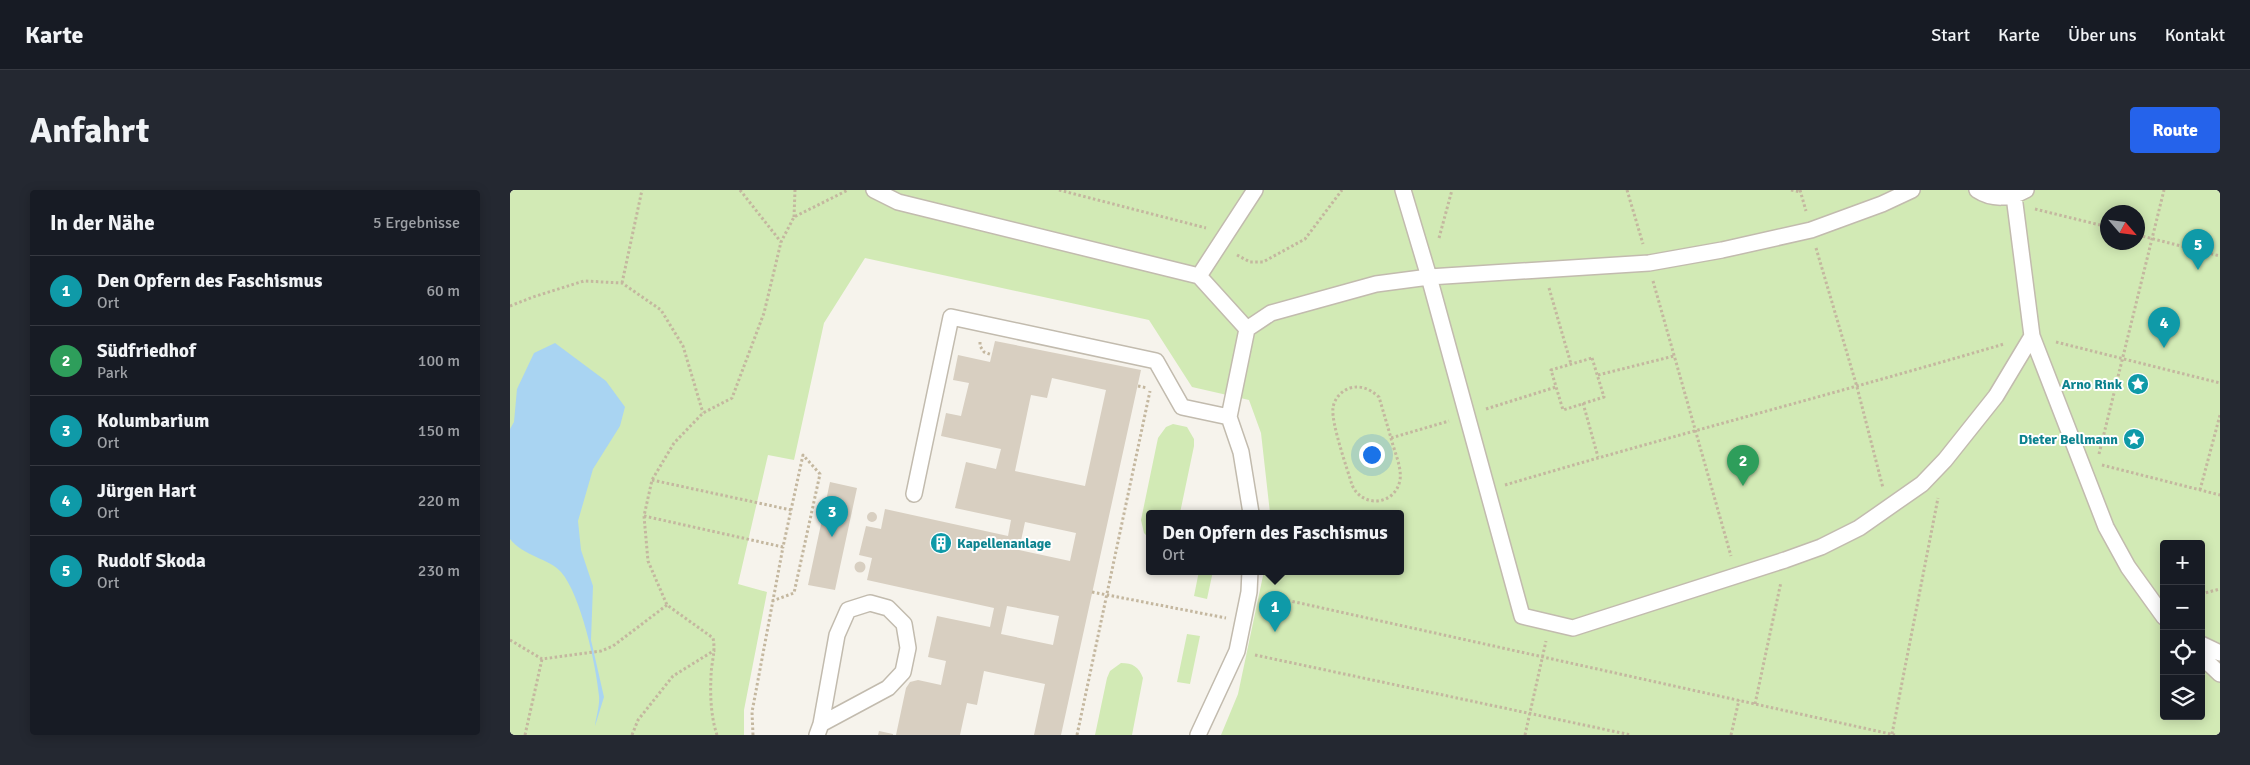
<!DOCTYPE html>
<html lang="de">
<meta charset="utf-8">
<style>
body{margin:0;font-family:Signika,sans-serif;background:#242831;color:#f1f3f6}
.controls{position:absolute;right:15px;bottom:15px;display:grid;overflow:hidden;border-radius:5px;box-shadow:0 2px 12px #0003}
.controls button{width:45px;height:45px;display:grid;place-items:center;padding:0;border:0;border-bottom:1px solid #363941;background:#171b24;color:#f1f3f6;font:25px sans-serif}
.compass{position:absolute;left:1590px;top:15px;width:45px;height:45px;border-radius:50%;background:#171b24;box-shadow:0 2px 12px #0003;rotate:118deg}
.you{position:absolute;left:861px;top:264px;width:18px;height:18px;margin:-12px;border:4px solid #fff;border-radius:50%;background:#1a73e8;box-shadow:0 0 0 8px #1a73e833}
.badge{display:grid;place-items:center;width:32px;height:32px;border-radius:50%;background:#2563eb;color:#fff;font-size:16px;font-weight:700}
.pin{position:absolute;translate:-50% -41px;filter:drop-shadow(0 1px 2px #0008)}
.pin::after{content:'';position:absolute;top:26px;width:18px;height:15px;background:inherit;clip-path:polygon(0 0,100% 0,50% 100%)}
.popup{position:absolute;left:636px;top:320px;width:258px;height:65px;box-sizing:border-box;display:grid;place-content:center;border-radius:5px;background:#171b24;filter:drop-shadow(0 1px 4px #0005);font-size:16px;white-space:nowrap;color:#9ea1a6}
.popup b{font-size:19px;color:#f1f3f6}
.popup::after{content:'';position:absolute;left:50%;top:100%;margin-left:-10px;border:10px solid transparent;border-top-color:#171b24}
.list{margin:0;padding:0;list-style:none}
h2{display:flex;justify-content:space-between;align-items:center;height:65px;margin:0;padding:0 20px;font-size:21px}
h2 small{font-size:16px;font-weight:400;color:#9ea1a6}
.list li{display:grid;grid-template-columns:32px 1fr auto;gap:15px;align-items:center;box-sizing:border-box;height:70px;padding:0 20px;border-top:1px solid #363941}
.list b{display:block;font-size:19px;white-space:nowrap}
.list p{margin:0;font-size:16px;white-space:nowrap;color:#9ea1a6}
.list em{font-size:16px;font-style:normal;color:#9ea1a6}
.icon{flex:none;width:28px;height:28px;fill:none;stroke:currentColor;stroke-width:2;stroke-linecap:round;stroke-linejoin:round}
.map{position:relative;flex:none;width:1710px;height:545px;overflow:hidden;border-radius:5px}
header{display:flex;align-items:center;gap:30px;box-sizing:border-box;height:70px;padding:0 25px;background:#171b24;border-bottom:1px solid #363941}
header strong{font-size:24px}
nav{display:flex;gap:28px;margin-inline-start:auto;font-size:18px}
.intro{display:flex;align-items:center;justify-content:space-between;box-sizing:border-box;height:120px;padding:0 30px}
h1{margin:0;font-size:35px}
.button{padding:12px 22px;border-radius:5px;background:#2563eb;color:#fff;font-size:18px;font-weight:700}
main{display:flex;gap:30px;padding:0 30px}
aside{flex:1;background:#171b24;border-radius:5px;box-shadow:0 2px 12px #0003}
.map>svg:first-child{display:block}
</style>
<header>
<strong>Karte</strong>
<nav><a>Start</a><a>Karte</a><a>Über uns</a><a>Kontakt</a></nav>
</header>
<div class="intro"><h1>Anfahrt</h1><a class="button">Route</a></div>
<main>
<aside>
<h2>In der Nähe<small>5 Ergebnisse</small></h2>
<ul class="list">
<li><span class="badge" style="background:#0f9aa8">1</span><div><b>Den Opfern des Faschismus</b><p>Ort</p></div><em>60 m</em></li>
<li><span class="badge" style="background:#2e9e5b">2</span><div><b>Südfriedhof</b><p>Park</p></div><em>100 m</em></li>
<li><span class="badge" style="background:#0f9aa8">3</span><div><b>Kolumbarium</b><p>Ort</p></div><em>150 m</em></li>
<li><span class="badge" style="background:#0f9aa8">4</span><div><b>Jürgen Hart</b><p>Ort</p></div><em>220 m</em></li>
<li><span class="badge" style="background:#0f9aa8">5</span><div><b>Rudolf Skoda</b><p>Ort</p></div><em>230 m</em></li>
</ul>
</aside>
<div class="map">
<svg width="1710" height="545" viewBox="0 0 1710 545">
<rect width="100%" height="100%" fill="#f6f3ec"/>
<path fill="#d2eab5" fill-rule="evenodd" d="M 0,0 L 1710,0 L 1710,545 L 711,545 L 728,504 L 754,381 L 890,381 L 890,323 L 760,323 L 751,243 L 739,210 L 682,197 L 639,130 L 355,68 L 314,133 L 284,270 L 258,265 L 228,394 L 257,402 L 234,520 L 234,545 L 0,545 ZM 1598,22 L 1628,22 L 1628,52 L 1598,52 ZM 1654,354 L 1691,354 L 1691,526 L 1654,526 Z
M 663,234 L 677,237 L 684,249 L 684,256 L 670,323 L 640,323 L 640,349 L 634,343 L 631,330 L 648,248 L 656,237 Z
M 689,381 L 703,381 L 697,409 L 684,406 Z
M 677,444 L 690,446 L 680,494 L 667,492 Z
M 611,473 C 623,473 629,477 633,488 L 622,545 L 585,545 L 597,488 L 600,481 Z"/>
<path fill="#a9d4f2" d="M 45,153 L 96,191 L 115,217 L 110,236 L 83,279 L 68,331 L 71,360 L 83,396 L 81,450 L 94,507 L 85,536 C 86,527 90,515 89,506 C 86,475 71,405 51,382 C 40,369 13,366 0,349 L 0,239 L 4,232 L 7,199 L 24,163 Z"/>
<path fill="#d8cfc1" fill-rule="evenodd" d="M 485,151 L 631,180 L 551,545 L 524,545 L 535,494 L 474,481 L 467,515 L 457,513 L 450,545 L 386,545 L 396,498 L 400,492 L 408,490 L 431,495 L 436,471 L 418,467 L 427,426 L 480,437 L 484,418 L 357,390 L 362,368 L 349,365 L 356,336 L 371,339 L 375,319 L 498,346 L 501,330 L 445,318 L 456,272 L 486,279 L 491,259 L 431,246 L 436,223 L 451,226 L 459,193 L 443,190 L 448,165 L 480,172 ZM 542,188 L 596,200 L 575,296 L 505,281 L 521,205 L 537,208 ZM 515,332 L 566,343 L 560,371 L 509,360 ZM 497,416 L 549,426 L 543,455 L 491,444 Z
M 320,292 L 347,298 L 325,400 L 298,395 Z
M357 327a5 5 0 1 1 10 0a5 5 0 1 1-10 0Z
M344.5 377a5.5 5.5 0 1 1 11 0a5.5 5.5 0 1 1-11 0Z
M 369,541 L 383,544 L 383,545 L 368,545 Z"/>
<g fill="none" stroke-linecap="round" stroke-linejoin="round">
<g stroke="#c2bbae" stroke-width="18">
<path id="service" d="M 364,0 L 388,12 L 689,86 L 737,139
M 893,0 L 919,87 L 1012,426 L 1063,438 L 1275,370 L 1311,357 L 1349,338 L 1412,294 L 1435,270 L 1486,206 L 1522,146
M 1467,0 C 1482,10 1500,9 1516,0
M 1504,6 L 1522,146 L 1596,337 L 1618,377 L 1654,427
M 689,86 L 745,0
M 404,304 L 441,127 L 646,171 L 672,217 L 719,227
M 741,323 L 731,262 L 719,227 L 737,139 L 761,123 L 866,94 L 919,87 L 1139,73 L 1212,60 L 1301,40 L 1372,14 L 1402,0
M 1691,454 L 1710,463
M 1691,466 L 1710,484
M 307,545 L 311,534 L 378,498 L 393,482 L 398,458 L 394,434 L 378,418 L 360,413 L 338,420 L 327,445 L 311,534
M 688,545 L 727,461 L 739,402 L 740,381"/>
</g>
<path stroke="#c4b79f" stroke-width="3" stroke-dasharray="2.5 2.5" stroke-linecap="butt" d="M 230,0 L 271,52
M 549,0 L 696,38
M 1117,0 L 1133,54
M 1281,0 L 1291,2
M 1290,0 L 1296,21
M 1525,19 L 1598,37
M 284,27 L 285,0
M 1628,45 L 1710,66
M 929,48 L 942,0
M 1306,58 L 1347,197 L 1373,298
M 727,65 L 740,72 L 753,72 L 795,49 L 832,0
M 1143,91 L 1221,366
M 112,93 L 132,0
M 1039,98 L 1061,174
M 0,116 L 23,107 L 74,91 L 112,93 L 151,120 L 173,156 L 193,223
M 470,152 L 470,156 L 474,162 L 482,165
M 1546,152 L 1710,193
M 1082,168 L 1094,207 L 1053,220 L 1041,180 Z
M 1088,185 L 1164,166
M 628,196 L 637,198
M 1073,213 L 1088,267
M 976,219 L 1046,197
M 881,248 C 884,261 892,277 890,290 C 885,316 852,318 842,295 C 837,278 821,233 823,218 C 824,209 831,201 840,198 C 851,195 860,199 869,207 L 881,248 L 939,231
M 1589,264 L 1654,0
M 1592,275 L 1710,305
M 995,295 C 1160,246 1328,203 1494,154
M 1690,300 L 1710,225
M 134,326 L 273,357 L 281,320 L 142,290
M 582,402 L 716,428
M 1691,404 L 1710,399
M 758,406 L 1385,545
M 262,411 L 284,403 L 310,284 L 293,265 L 281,320
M 0,450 L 32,469 L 91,461 L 103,456 L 157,415
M 745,465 L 1121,545
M 1245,514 L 1271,392
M 1382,544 L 1428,308
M 15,545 L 32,469
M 122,545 L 128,530 L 163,486 L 205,460
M 207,545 C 201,527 200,506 201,487 C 201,473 206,462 203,448 L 157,415 L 138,371 L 134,326 L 142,290 L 164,253 L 193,223 L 222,208 L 254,123 L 271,52 L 284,27 L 338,0
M 243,545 L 242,522 L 273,357
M 567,545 L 640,201
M 1015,545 L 1036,451
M 1221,545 L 1229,510"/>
<use href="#service" stroke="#fff" stroke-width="15"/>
</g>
<defs>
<g id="sight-disc" transform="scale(1.125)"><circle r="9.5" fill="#0f9aa8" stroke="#fff"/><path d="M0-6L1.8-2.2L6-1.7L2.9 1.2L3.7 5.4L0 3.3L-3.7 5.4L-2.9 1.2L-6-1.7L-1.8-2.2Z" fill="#fff"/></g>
<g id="building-disc" transform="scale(1.125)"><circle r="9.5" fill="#0f9aa8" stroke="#fff"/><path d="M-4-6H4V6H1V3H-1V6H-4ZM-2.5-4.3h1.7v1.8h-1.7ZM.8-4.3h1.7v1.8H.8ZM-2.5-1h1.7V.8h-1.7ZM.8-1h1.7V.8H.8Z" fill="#fff"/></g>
</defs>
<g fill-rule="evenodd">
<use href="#sight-disc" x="1628" y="194"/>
<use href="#sight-disc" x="1624" y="249"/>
<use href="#building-disc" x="431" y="353"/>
</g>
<g text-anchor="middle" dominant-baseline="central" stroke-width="4" stroke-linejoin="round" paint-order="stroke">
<g font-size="14" font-weight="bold" fill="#0d838f" stroke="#fff" text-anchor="end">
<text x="1612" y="194">Arno Rink</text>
<text x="1608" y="249">Dieter Bellmann</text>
<text x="447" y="353" text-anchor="start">Kapellenanlage</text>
</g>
</g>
</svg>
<div class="controls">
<button>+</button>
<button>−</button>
<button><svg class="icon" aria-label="locate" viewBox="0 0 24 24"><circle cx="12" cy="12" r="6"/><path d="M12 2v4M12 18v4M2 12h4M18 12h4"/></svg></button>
<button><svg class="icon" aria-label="layers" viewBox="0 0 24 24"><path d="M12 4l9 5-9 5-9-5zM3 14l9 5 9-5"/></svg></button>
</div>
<svg class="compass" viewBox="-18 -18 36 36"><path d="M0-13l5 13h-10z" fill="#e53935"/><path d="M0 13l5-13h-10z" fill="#9ea1a6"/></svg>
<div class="you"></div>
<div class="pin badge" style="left:765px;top:442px;background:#0f9aa8">1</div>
<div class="popup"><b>Den Opfern des Faschismus</b>Ort</div>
<div class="pin badge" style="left:1233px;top:296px;background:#2e9e5b">2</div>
<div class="pin badge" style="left:322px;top:347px;background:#0f9aa8">3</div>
<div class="pin badge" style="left:1654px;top:158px;background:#0f9aa8">4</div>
<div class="pin badge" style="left:1688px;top:80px;background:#0f9aa8">5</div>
</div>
</main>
